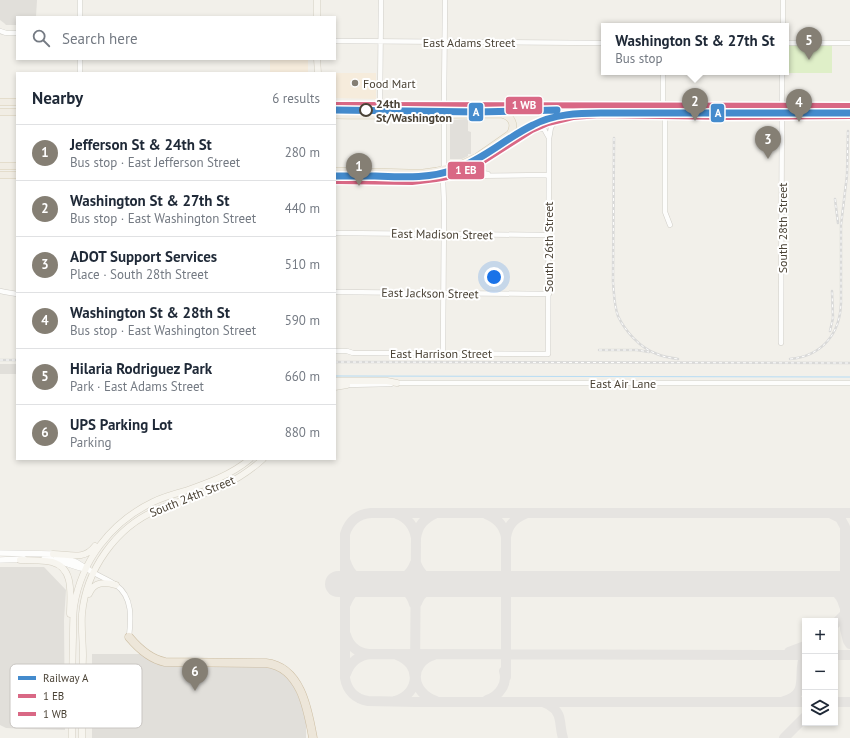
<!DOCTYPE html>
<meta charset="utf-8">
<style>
body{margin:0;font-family:"PT Sans",sans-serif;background:#f2f2f3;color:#1f2937}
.controls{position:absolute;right:12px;bottom:12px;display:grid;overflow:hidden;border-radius:0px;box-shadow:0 2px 6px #0003}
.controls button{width:36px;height:36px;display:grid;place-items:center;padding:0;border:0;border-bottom:1px solid #e0e1e3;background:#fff;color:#1f2937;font:20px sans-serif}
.you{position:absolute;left:494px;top:277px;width:14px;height:14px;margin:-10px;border:3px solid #fff;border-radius:50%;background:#1a73e8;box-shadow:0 0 0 6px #1a73e833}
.badge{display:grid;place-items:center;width:26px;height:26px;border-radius:50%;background:#857f74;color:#fff;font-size:13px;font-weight:700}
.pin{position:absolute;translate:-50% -33px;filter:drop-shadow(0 1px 2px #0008)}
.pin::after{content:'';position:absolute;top:21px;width:14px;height:12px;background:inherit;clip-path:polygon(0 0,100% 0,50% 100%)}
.popup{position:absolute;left:601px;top:23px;width:188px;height:52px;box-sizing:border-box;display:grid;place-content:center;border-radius:0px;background:#fff;filter:drop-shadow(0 1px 3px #0005);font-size:13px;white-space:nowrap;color:#747a83}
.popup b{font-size:15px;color:#1f2937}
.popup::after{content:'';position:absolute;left:50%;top:100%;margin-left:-8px;border:8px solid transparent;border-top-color:#fff}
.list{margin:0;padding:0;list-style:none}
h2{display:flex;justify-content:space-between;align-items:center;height:52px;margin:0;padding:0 16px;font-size:17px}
h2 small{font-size:13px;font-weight:400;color:#747a83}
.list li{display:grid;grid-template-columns:26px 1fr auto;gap:12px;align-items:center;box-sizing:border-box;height:56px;padding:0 16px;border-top:1px solid #e0e1e3}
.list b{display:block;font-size:15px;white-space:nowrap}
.list p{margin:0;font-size:13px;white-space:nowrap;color:#747a83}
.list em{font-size:13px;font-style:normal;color:#747a83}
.icon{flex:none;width:22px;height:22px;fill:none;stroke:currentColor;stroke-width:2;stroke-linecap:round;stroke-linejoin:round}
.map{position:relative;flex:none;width:850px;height:738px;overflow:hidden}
.search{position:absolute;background:#fff;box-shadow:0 2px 6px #0003;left:16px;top:16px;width:320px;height:44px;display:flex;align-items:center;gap:10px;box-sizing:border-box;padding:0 14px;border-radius:0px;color:#747a83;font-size:15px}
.panel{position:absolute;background:#fff;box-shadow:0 2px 6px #0003;left:16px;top:72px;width:320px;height:388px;border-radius:0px}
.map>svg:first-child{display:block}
</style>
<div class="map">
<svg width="850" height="738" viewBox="0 0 850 738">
<rect width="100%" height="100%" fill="#f2f0ea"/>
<path fill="#f6ecdc" d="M 270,59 L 308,59 L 308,73 L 270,73 Z
M 312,73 L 376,73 L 376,99 L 335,98 L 335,73 Z"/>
<path fill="#dfefc8" d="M 789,45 L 832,45 L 832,73 L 786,73 L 786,47 Z"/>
<path fill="#e1dfda" d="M 0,0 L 37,0 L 36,17 L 17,17 L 17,25 L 6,25 L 4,23 L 0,20 Z
M 467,119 L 468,121 L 468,131 L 471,132 L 471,154 L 468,154 L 468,156 L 462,159 L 450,159 L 450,120 Z
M 0,364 L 17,364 L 17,374 L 0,374 Z
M 0,567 L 44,567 L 66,590 L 64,620 L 65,730 L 26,729 L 6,728 L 0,725 Z
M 92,654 L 144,654 L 152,660 L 267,665 L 290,677 L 306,715 L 306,738 L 92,738 Z"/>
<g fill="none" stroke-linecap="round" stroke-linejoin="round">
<path stroke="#b6dcf4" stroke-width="1" d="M 335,376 L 850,377"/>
<path stroke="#e6e4e1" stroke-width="10" d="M 397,514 C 408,518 414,526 416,538 L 415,677
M 486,514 C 497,518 504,526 506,537 L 506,677
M 832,514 L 840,518 L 845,527 L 845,629 L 848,641 L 850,644
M 506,537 C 508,526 513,519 525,514
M 416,538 C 418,525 424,519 436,513
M 346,562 C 350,576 360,582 374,584
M 416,563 C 421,576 428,580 441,583
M 390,584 C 402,586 411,592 414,604
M 390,584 C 403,581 411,574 415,563
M 817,584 C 831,586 841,592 844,606
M 417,603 C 421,591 430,586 442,584
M 346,604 C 350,592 358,586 371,584
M 835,624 L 848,611
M 346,635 C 349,645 357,653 369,654
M 789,652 L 805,646
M 434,655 C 408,663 411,693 436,701
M 835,655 L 850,655
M 346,674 C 350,662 359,655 371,654 L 805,655
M 487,700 C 499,696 508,684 504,671
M 395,701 C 420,694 422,664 397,655
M 784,701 C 811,694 796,672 805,655
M 543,702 C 552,705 559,712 560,721 C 561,727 561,732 563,738
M 805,702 L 415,702 L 368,701 C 356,699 347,691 345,678 L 345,534 C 349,521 358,514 371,513 L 850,513
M 835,702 L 850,702
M 784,738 L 805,717"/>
<path stroke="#e6e4e1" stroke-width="26" d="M 338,584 L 850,584"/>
<g stroke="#d0cec8" stroke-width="5.5">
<path id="minor" d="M 80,17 L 80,0
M 783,26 L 783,0
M 0,31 L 6,33 L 17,33
M 335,41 L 604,43
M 786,43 L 850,43
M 663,72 L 663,106
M 80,73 L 80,59
M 380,105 L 381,0
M 444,106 L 445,0
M 444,114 L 444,170
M 665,116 L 665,212 L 670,225
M 538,128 L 544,129 L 549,138
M 484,161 C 481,165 480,168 483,173 L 488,174
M 458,176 L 548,175
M 443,178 L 444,204 L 443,353
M 335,233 L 548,235
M 0,291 L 5,292 L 17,294
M 335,292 L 549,294
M 781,343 L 782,72
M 335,351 L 347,351 L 353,353 L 548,354 L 549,139 L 551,127 L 556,121
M 394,383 L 850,383
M 345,385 L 391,384
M 94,573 C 101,577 109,580 116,585 C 133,597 131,619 129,637"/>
</g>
<g stroke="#d0cec8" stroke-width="6">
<path id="tertiary" d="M 0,553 L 53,554 L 76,562 L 94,573
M 44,559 C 61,559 71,567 86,569
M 0,560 L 24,559"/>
</g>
<g stroke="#d4cfc2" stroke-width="7">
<path id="secondary" d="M 317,17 L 317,0
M 317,59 L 318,73
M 335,381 L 387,381 L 397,383
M 335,387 L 347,385
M 53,554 C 69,554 84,561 95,546
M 20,560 C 30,560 42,560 52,562 C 75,568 70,596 70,614
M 89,594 C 94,581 105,582 116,585
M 72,738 C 72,704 72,671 73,637 C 73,627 73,617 74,607 C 81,561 111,522 153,502 C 163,497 174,494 185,491 C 208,483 231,475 250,459
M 82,738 C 82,711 82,683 83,656 C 83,642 81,628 82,614 C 86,570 116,527 157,510 C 178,501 201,496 223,486 C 237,479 251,470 263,459"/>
</g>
<g stroke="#d6cdb5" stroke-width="8">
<path id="primary" d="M 0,102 L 17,102
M 335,105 L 493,106 L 575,105 L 850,106
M 0,112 L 17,112
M 335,115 C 390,116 446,114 501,114 C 512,116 516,125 510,134 L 477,157 L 460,165 L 437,171 L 423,173 L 409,173 L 335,171
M 0,166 L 17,166
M 0,175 L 17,175
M 335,181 C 352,182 370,182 387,182 C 409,182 431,182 453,176 C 482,166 505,144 532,130 C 553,119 576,115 600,115 L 725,117 L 850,116"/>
</g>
<g stroke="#cdbea3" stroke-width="9">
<path id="motorway" d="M 129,637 C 139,649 150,659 165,662 L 266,663 C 301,667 308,710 313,738"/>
</g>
<use href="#minor" stroke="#fdfdfc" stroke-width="4.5"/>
<use href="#tertiary" stroke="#fdfdfc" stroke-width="5.5"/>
<use href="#secondary" stroke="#f7f5ef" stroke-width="6"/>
<use href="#primary" stroke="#f1ede4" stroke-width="7"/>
<use href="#motorway" stroke="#ede6d9" stroke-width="8"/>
<g stroke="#d9d9d8" stroke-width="2.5">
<path id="rail" d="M 614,138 L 613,282 C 614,293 614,305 618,316 C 625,331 640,348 657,354 C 664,357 671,358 678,359
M 835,199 L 838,223
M 830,331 L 833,318 L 832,291
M 599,350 L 637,350 L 649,352
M 790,359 C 822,356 840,334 841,303 L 841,225 L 847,175 L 848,131
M 0,360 L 17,360
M 335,362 L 850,363"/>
</g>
<use href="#rail" stroke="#fff" stroke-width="1" stroke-dasharray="3" stroke-linecap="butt"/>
<g stroke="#fff" stroke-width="9">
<path id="bus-1" d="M 335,181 L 412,182 L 436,179 L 453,176 L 474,167 L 532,130 L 548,123 L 573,117 L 600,115 L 725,117 L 850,116"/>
</g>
<g stroke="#fff" stroke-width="9">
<path id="bus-2" d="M 335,105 L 850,106"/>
</g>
<use href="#bus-1" stroke="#d96885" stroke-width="6"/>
<use href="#bus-2" stroke="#d96885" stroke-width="6"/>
<g stroke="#fff" stroke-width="10">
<path id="rail-1" d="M 335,110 L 477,112 L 557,110
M 335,176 C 348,176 361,176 375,176 C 402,177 430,179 456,169 C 484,159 506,138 533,125 C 554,114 578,113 601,113 L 850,113"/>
</g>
<use href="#rail-1" stroke="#448bcd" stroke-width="7"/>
</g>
<circle fill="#857f74" stroke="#fff" stroke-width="1.5" cx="355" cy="83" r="4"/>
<circle fill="#fff" stroke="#4a4235" stroke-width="2" cx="366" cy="110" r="6"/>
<g text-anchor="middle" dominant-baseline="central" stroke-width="4" stroke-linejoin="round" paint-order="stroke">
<g font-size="12" fill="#4a4235" stroke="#fff">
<text x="469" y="42">East Adams Street</text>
<text transform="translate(782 228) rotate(-90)">South 28th Street</text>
<text transform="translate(442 234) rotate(1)">East Madison Street</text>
<text transform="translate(548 247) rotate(-90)">South 26th Street</text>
<text transform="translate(430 293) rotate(1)">East Jackson Street</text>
<text x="441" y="353">East Harrison Street</text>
<text x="623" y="383">East Air Lane</text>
<text transform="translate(192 496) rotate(-22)">South 24th Street</text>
</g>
<g font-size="12" fill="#4a4235" stroke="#fff" text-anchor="start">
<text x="363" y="83">Food Mart</text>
</g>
<g font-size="12" font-weight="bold" fill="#4a4235" stroke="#fff" text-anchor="start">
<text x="376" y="103">24th<tspan x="376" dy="14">St/Washington</tspan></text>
</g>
</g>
<rect x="10" y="664" width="132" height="64" rx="6" fill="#fff" stroke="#c9c6c2" stroke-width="1"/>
<rect x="18" y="676" width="18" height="4" fill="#448bcd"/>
<rect x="18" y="694" width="18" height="4" fill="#d96885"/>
<rect x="18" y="712" width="18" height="4" fill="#d96885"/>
<g font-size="11" fill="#4a4235">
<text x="43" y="682">Railway A</text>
<text x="43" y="700">1 EB</text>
<text x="43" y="718">1 WB</text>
</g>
<g stroke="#fff" stroke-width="1.5">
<rect x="505" y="96" width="38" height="19" rx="4" fill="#d96885"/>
<rect x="468" y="102" width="16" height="20" rx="4" fill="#448bcd"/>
<rect x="710" y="103" width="15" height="20" rx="4" fill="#448bcd"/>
<rect x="447" y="161" width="38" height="19" rx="4" fill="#d96885"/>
</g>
<g font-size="11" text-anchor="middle" font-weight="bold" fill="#fff">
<text x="524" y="109">1 WB</text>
<text x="476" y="116">A</text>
<text x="718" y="117">A</text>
<text x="466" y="174">1 EB</text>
</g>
</svg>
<div class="controls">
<button>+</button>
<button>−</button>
<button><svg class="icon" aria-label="layers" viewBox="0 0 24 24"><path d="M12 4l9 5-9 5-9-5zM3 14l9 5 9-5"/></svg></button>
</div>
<div class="you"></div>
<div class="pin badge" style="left:359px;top:186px">1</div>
<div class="pin badge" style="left:695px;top:121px">2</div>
<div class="popup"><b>Washington St &amp; 27th St</b>Bus stop</div>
<div class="pin badge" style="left:768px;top:159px">3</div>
<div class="pin badge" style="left:799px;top:122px">4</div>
<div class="pin badge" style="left:809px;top:60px">5</div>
<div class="pin badge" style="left:195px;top:691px">6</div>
<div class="search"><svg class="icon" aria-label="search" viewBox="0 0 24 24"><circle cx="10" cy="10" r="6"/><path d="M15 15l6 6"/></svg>Search here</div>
<section class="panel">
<h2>Nearby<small>6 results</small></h2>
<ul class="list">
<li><span class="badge">1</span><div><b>Jefferson St &amp; 24th St</b><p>Bus stop · East Jefferson Street</p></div><em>280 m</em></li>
<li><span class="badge">2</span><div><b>Washington St &amp; 27th St</b><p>Bus stop · East Washington Street</p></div><em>440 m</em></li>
<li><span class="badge">3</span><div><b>ADOT Support Services</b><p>Place · South 28th Street</p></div><em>510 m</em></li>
<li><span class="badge">4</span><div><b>Washington St &amp; 28th St</b><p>Bus stop · East Washington Street</p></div><em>590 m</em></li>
<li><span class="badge">5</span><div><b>Hilaria Rodriguez Park</b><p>Park · East Adams Street</p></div><em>660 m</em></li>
<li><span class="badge">6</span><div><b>UPS Parking Lot</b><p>Parking</p></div><em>880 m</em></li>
</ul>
</section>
</div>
